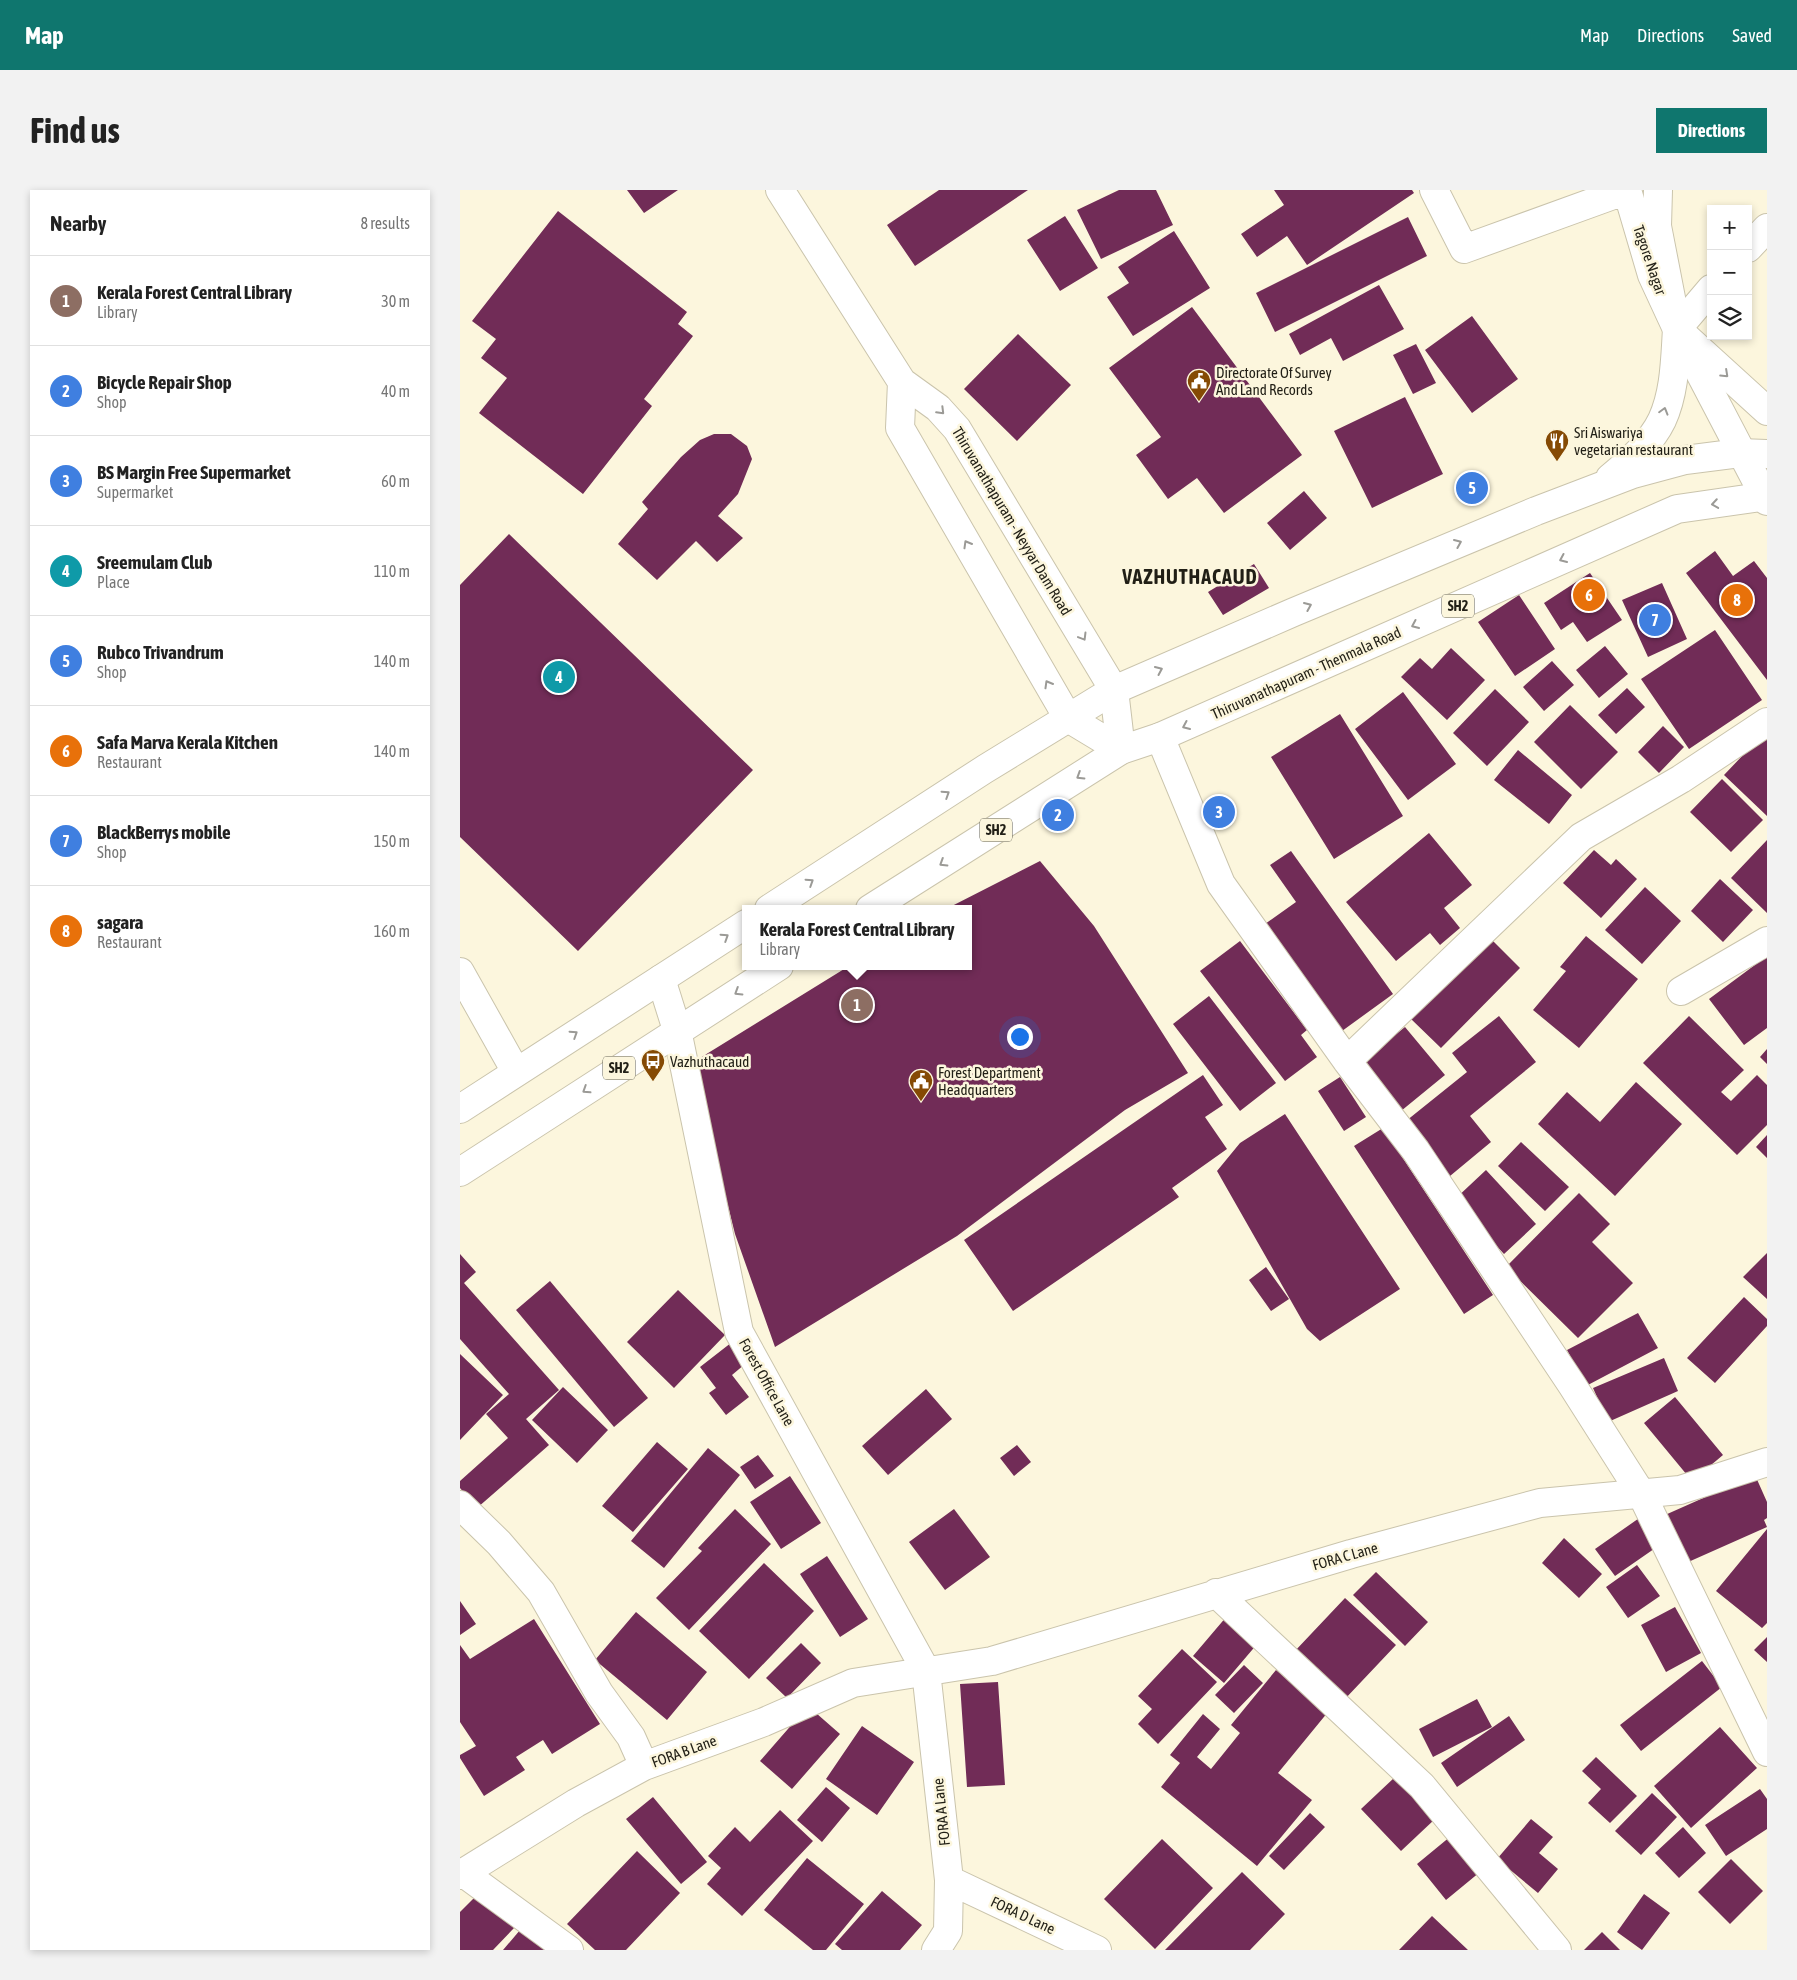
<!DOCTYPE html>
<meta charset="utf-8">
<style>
body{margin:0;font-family:"Asap Condensed",sans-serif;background:#f2f2f2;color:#222}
.controls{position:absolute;right:15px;top:15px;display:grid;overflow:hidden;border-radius:0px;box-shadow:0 2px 8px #0003}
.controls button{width:45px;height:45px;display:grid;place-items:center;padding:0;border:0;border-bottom:1px solid #e0e0e0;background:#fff;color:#222;font:25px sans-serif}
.you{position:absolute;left:559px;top:846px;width:18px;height:18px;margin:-12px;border:4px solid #fff;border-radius:50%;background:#1a73e8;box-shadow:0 0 0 8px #1a73e833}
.badge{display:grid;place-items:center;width:32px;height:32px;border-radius:50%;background:#0f766e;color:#fff;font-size:16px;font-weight:700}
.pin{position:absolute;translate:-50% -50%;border:2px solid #fff;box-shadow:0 1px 5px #0006}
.popup{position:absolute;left:282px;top:715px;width:230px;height:65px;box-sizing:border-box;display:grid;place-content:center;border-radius:0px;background:#fff;filter:drop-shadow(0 1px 4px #0005);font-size:16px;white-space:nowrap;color:#767676}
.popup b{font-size:19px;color:#222}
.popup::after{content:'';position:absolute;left:50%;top:100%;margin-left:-10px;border:10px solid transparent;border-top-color:#fff}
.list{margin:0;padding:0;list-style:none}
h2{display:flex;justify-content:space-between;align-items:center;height:65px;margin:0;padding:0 20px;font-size:21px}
h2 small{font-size:16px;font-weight:400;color:#767676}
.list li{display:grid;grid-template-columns:32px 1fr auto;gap:15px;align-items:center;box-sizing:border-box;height:90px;padding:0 20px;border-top:1px solid #e0e0e0}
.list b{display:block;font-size:19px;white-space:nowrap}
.list p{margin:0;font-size:16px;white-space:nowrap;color:#767676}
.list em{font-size:16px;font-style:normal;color:#767676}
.icon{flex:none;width:28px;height:28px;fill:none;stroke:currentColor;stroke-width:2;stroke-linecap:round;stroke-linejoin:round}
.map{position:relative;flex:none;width:1307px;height:1760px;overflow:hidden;border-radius:0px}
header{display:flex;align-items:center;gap:30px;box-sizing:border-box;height:70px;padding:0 25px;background:#0f766e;color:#fff}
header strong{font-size:24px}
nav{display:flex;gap:28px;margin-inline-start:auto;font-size:18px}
.intro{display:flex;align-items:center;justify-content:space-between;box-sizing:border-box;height:120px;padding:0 30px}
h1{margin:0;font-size:35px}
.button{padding:12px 22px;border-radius:0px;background:#0f766e;color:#fff;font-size:18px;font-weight:700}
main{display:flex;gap:30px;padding:0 30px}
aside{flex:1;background:#fff;border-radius:0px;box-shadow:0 2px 8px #0003}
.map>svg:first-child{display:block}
</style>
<header>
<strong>Map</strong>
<nav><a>Map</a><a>Directions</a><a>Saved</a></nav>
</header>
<div class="intro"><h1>Find us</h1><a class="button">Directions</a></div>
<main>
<aside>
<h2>Nearby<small>8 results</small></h2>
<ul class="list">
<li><span class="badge" style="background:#8d6e63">1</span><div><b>Kerala Forest Central Library</b><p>Library</p></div><em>30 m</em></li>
<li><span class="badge" style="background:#3f7fe0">2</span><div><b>Bicycle Repair Shop</b><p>Shop</p></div><em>40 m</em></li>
<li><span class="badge" style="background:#3f7fe0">3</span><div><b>BS Margin Free Supermarket</b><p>Supermarket</p></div><em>60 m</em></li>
<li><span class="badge" style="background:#0f9aa8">4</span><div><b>Sreemulam Club</b><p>Place</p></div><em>110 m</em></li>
<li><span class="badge" style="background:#3f7fe0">5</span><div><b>Rubco Trivandrum</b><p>Shop</p></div><em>140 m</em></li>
<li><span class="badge" style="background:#e8710a">6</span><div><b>Safa Marva Kerala Kitchen</b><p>Restaurant</p></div><em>140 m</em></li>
<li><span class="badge" style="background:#3f7fe0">7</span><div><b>BlackBerrys mobile</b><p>Shop</p></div><em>150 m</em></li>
<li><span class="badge" style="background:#e8710a">8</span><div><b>sagara</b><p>Restaurant</p></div><em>160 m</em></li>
</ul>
</aside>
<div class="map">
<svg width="1307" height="1760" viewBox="0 0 1307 1760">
<rect width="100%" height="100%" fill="#fcf6dd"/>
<path fill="#712c57" d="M 167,0 L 218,0 L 184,23 Z
M 479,0 L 568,0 L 455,76 L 427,35 Z
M 659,0 L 696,0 L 713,35 L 641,69 L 617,20 Z
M 814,0 L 952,0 L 954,3 L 847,75 L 827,46 L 797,67 L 781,44 L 824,15 Z
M 98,21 L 227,122 L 218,134 L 233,146 L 184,209 L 192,216 L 123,304 L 19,223 L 47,188 L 21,168 L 36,149 L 12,131 Z
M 605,26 L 638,78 L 600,101 L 567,50 Z
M 948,27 L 967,66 L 815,142 L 796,103 Z
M 714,41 L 750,98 L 673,146 L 647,107 L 669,93 L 658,77 Z
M 919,95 L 944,139 L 883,171 L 871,148 L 840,165 L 829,144 Z
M 732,117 L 842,265 L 764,323 L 737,288 L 708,309 L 676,265 L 701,247 L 649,178 Z
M 1012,126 L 1058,189 L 1012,223 L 965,160 Z
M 558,144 L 611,195 L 557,251 L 504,199 Z
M 956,154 L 976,193 L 953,204 L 933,165 Z
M 945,207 L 983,284 L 912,318 L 874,241 Z
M 254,244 L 271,244 L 287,256 L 292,269 L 278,304 L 258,326 L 283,348 L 257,372 L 236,351 L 197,390 L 158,354 L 188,319 L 182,312 L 221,267 L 240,250 Z
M 844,301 L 867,328 L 830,360 L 807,333 Z
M 49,344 L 293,580 L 118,761 L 0,647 L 0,395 Z
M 1255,361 L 1273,386 L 1294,371 L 1307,388 L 1307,490 L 1226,383 Z
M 794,374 L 809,398 L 763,425 L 748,402 Z
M 1130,383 L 1162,430 L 1127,452 L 1113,432 L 1101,440 L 1084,413 Z
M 1202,393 L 1227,449 L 1188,467 L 1162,410 Z
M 1059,405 L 1095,459 L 1055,486 L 1018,432 Z
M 1255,440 L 1302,510 L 1229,559 L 1181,489 Z
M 1145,456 L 1168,484 L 1139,508 L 1116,480 Z
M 991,458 L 1025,490 L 987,530 L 941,487 L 960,468 L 972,479 Z
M 1092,471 L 1114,495 L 1084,521 L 1063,497 Z
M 1167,498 L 1185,517 L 1156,544 L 1138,525 Z
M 1035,499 L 1069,532 L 1027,576 L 993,543 Z
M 943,502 L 996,574 L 948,610 L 895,539 Z
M 1110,515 L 1158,562 L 1121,599 L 1074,552 Z
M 880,524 L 943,626 L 874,669 L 811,567 Z
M 1203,536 L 1224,557 L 1199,583 L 1178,562 Z
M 1307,540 L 1307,626 L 1264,585 Z
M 1058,560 L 1112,605 L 1089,634 L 1034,590 Z
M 1262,589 L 1303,630 L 1271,662 L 1230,622 Z
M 969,643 L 1012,695 L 984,718 L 1000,738 L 980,755 L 970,743 L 936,771 L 886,712 Z
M 1307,650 L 1307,723 L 1271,688 Z
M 1134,660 L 1151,675 L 1156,669 L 1177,689 L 1141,728 L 1103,693 Z
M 831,661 L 933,804 L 882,841 L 805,734 L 836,712 L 810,675 Z
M 580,671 L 634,736 L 728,883 L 665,920 L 497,1046 L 315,1157 L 275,1044 L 240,904 L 240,868 L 389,776 L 508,776 L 508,719 L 486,719 Z
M 1260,689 L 1293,720 L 1263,752 L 1231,721 Z
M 1185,697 L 1221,731 L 1182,774 L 1145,740 Z
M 1126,746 L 1178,789 L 1119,858 L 1073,820 L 1106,781 L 1100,777 Z
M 1031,749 L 1060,778 L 981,858 L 951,829 Z
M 780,751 L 847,840 L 841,845 L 857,867 L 825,891 L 740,781 Z
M 1307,766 L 1307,838 L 1284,855 L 1249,809 Z
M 749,806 L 816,893 L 780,921 L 713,834 Z
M 1039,826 L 1076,872 L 1010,926 L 1031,952 L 990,986 L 946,931 L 1007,882 L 992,863 Z
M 1229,826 L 1284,880 L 1261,902 L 1271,911 L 1297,885 L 1307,895 L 1307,935 L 1277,965 L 1183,873 Z
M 945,837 L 985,885 L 941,921 L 901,872 Z
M 1307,859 L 1307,874 L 1300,867 Z
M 743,885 L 763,915 L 745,927 L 767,959 L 712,998 L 719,1007 L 553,1121 L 504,1050 Z
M 880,887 L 906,927 L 884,941 L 858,901 Z
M 1176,892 L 1222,934 L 1155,1006 L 1078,934 L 1107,902 L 1140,932 Z
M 825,924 L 940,1099 L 860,1151 L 847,1139 L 757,981 L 780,953 Z
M 923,938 L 1033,1105 L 1004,1124 L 894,956 Z
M 1307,945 L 1307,968 L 1296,957 Z
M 1061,952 L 1109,997 L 1085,1021 L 1038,976 Z
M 1026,980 L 1076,1034 L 1044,1064 L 994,1010 Z
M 1119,1003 L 1150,1034 L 1132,1052 L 1173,1093 L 1118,1148 L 1046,1077 Z
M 1307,1063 L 1307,1109 L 1283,1087 Z
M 0,1064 L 16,1082 L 4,1093 L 99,1200 L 66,1229 L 89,1255 L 17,1318 L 0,1298 L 0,1291 L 48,1248 L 26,1224 L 49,1204 L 0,1149 Z
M 806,1077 L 829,1109 L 811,1121 L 789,1090 Z
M 90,1091 L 188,1208 L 154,1237 L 56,1120 Z
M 218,1100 L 265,1145 L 214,1198 L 167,1152 Z
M 1284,1107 L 1307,1129 L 1307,1136 L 1255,1193 L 1227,1168 Z
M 1178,1123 L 1198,1158 L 1126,1196 L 1107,1160 Z
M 276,1149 L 291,1169 L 272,1185 L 289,1207 L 266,1225 L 249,1203 L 256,1198 L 240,1177 Z
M 0,1164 L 43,1205 L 0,1250 Z
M 1204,1168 L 1218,1201 L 1148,1232 L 1133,1198 Z
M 103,1197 L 148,1240 L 117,1273 L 72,1230 Z
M 466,1199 L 492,1229 L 428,1285 L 402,1256 Z
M 1215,1207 L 1263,1265 L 1232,1291 L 1184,1233 Z
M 197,1252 L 228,1279 L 173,1342 L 142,1316 Z
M 557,1255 L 571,1272 L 554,1286 L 540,1268 Z
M 248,1258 L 280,1285 L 204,1378 L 171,1351 Z
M 298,1265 L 314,1286 L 295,1299 L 280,1277 Z
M 1295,1285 L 1307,1312 L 1307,1328 L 1304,1330 L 1307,1337 L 1226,1373 L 1205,1325 Z
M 330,1286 L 361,1333 L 321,1359 L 290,1312 Z
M 275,1319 L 311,1354 L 229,1440 L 196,1408 L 242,1361 L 238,1358 Z
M 494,1319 L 530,1367 L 485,1400 L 449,1352 Z
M 1185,1324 L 1204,1352 L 1155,1386 L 1135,1359 Z
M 1307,1339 L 1307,1433 L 1302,1438 L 1256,1401 Z
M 1104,1348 L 1142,1384 L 1119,1408 L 1082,1373 Z
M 367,1366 L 408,1429 L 380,1447 L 340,1384 Z
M 304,1373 L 354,1421 L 289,1489 L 239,1441 Z
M 1177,1375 L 1200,1406 L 1168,1428 L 1146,1397 Z
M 916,1382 L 968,1432 L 945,1456 L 893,1405 Z
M 885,1408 L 936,1455 L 884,1510 L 834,1462 Z
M 0,1411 L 16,1434 L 0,1445 Z
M 1215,1417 L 1241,1463 L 1206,1482 L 1181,1435 Z
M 176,1422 L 247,1482 L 207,1530 L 135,1470 Z
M 767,1426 L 798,1453 L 764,1493 L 733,1466 Z
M 74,1429 L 140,1534 L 92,1564 L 83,1550 L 56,1567 L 65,1580 L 24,1606 L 0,1568 L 0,1565 L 16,1556 L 0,1532 L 0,1455 L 10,1469 Z
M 1307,1447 L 1307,1472 L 1294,1460 Z
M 341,1453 L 361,1473 L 327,1508 L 306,1488 Z
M 722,1459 L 757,1492 L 698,1554 L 678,1534 L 692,1519 L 678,1506 Z
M 1242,1471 L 1262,1497 L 1181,1561 L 1160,1535 Z
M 784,1475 L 803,1493 L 774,1523 L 755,1505 Z
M 816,1480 L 868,1522 L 818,1583 L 852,1610 L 797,1676 L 701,1597 L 720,1573 L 710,1565 L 743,1524 L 760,1539 L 737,1567 L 751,1579 L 780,1543 L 771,1535 Z
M 538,1492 L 545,1595 L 507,1597 L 500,1494 Z
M 1017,1509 L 1032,1537 L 973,1567 L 959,1539 Z
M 348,1516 L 380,1544 L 332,1599 L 300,1571 Z
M 1049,1526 L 1065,1550 L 997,1597 L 981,1573 Z
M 402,1536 L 454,1572 L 417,1625 L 366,1589 Z
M 1260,1537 L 1297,1578 L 1231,1638 L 1194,1596 Z
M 1136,1567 L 1177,1606 L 1150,1633 L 1128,1613 L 1141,1599 L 1122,1581 Z
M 935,1587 L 975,1629 L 941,1661 L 901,1619 Z
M 366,1597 L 390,1618 L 362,1652 L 337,1630 Z
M 1300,1599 L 1307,1609 L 1307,1639 L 1266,1666 L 1245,1635 Z
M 1192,1603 L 1217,1627 L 1181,1665 L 1155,1641 Z
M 193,1607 L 247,1672 L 221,1694 L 166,1629 Z
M 320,1620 L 353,1651 L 282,1726 L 247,1694 L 261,1678 L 248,1666 L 275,1637 L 290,1652 Z
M 850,1623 L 865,1637 L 824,1680 L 809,1666 Z
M 1071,1629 L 1093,1647 L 1079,1663 L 1098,1679 L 1078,1703 L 1037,1669 Z
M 1223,1637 L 1246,1663 L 1219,1688 L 1195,1663 Z
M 991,1646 L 1020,1682 L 986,1710 L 957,1674 Z
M 702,1649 L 753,1698 L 695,1759 L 644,1709 Z
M 177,1661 L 220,1703 L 166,1760 L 135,1760 L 107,1734 Z
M 347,1668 L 404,1714 L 366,1760 L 353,1760 L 304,1720 Z
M 1271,1669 L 1303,1701 L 1270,1734 L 1238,1702 Z
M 782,1682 L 825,1724 L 790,1760 L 705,1760 Z
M 422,1701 L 462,1735 L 440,1760 L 382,1760 L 375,1754 Z
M 18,1704 L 54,1738 L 33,1760 L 0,1760 L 0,1722 Z
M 1184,1704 L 1210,1723 L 1182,1760 L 1157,1742 Z
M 972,1726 L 1008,1760 L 939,1760 Z
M 66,1733 L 99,1760 L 43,1760 Z
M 1142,1742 L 1160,1760 L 1124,1760 Z"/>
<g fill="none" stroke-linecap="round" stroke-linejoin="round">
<g stroke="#cac4ac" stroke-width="30">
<path id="street" d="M 974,0 L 1004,59 L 1167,0
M 1167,0 L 1192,85 L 1217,139 L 1251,99
M 1288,58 L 1307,38
M 700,547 L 761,694 L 887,871 L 956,961 L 1112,1195 L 1182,1305 L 1307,1562
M 0,782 L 56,882
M 201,789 L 217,840 L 279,1142 L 466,1481 L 489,1690 L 488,1741 L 476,1760
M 1221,801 L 1307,751
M 887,871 L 1121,647 L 1221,589 L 1307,532
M 0,1315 L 39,1353 L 81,1402 L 139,1503 L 171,1547 L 184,1576
M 756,1403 L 962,1596 L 1097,1760
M 2,1682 L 109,1760
M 0,1685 L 116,1613 L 184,1576 L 304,1532 L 393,1493 L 532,1471 L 891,1364 L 1080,1313 L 1220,1300 L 1307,1272
M 489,1690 L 637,1760"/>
</g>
<g stroke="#cac4ac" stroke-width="30">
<path id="secondary" d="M 320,0 L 442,192 L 478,218 L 497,239 L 654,500 L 661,560
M 1198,0 L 1197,36 L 1217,139 L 1307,311
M 442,192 L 440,238 L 608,528 L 661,560"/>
</g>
<g stroke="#cac4ac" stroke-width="30">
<path id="primary" d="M 1217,139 L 1307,221
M 1150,288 C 1169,272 1191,253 1202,230 C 1215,202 1215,169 1217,139
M 309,719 L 525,579 L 654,500 L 834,422 L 1076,321 L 1173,284 L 1225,270 L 1280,263 L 1307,264
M 410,719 L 661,560 L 700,547 L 1217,319 L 1307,306
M 0,919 L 286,734
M 0,982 L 319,776"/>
</g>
<use href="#street" stroke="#fff" stroke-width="28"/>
<use href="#secondary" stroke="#fff" stroke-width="28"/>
<use href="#primary" stroke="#fff" stroke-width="28"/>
</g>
<defs><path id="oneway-chevron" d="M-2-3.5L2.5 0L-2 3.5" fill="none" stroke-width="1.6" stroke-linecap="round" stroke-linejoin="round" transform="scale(1.25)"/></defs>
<g stroke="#9b9a96">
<use href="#oneway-chevron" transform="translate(1265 184) rotate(43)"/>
<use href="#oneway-chevron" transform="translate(481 221) rotate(45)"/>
<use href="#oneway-chevron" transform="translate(1204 221) rotate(-74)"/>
<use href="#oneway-chevron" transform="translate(1255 314) rotate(171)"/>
<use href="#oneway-chevron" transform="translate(998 353) rotate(-23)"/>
<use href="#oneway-chevron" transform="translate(507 354) rotate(-120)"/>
<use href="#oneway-chevron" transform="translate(1103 369) rotate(156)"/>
<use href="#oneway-chevron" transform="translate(848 416) rotate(-23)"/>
<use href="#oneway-chevron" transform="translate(955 435) rotate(156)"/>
<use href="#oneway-chevron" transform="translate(623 447) rotate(59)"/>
<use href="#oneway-chevron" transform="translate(699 480) rotate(-24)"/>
<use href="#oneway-chevron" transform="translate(588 494) rotate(-120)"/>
<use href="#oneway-chevron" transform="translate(726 536) rotate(156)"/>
<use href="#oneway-chevron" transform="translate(620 586) rotate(148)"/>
<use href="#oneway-chevron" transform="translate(486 604) rotate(-33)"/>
<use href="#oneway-chevron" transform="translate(483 673) rotate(148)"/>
<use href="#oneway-chevron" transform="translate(350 692) rotate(-33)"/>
<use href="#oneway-chevron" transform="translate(265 747) rotate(-33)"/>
<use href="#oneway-chevron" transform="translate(278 802) rotate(148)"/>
<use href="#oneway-chevron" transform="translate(114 844) rotate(-33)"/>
<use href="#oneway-chevron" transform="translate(126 900) rotate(147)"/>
</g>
<defs>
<g id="civic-pin" transform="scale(1.25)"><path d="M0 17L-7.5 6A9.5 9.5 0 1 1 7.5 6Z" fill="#854a04" stroke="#fcf6dd"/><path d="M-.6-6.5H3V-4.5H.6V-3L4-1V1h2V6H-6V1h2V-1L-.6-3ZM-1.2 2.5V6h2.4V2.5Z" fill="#fff"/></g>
<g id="restaurant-pin" transform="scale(1.25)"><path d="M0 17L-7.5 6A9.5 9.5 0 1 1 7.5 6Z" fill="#854a04" stroke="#fcf6dd"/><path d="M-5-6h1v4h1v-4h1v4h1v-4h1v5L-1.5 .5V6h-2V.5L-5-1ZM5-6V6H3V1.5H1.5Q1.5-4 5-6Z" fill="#fff"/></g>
<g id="bus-pin" transform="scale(1.25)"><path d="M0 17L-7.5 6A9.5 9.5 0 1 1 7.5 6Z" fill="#854a04" stroke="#fcf6dd"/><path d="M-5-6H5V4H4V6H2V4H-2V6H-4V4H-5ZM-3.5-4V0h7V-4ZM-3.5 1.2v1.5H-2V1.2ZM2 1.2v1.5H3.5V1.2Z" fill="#fff"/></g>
</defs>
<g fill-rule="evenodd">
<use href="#civic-pin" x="739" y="191"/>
<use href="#restaurant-pin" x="1097" y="251"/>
<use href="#bus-pin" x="193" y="871"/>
<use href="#civic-pin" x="461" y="891"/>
</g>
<g text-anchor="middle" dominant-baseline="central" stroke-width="5" stroke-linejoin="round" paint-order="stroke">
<g fill="#fcf6dd" stroke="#636052" stroke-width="1">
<rect x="982" y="404.5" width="32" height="23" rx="4"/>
<rect x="520" y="628.5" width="32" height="23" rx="4"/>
<rect x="143" y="866.5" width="32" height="23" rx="4"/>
</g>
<g font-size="14" font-weight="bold" fill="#211f16">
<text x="998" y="416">SH2</text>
<text x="536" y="640">SH2</text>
<text x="159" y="878">SH2</text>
</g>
<g font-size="15" fill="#211f16" stroke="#fcf6dd">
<text transform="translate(1190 70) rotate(71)">Tagore Nagar</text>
<text transform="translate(552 331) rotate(59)">Thiruvanathapuram - Neyyar Dam Road</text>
<text transform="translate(846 483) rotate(-24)">Thiruvanathapuram - Thenmala Road</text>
<text transform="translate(307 1192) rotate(61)">Forest Office Lane</text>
<text transform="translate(885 1366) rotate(-16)">FORA C Lane</text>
<text transform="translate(224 1561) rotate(-20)">FORA B Lane</text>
<text transform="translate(481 1622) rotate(-96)">FORA A Lane</text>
<text transform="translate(563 1725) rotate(25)">FORA D Lane</text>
</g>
<g font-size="15" fill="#211f16" stroke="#fcf6dd" text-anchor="start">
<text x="756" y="182">Directorate Of Survey<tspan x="756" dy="17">And Land Records</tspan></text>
<text x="1114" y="242">Sri Aiswariya<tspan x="1114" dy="17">vegetarian restaurant</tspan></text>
<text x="210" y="871">Vazhuthacaud</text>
<text x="478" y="882">Forest Department<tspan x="478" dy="17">Headquarters</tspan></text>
</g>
<g font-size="20" font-weight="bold" letter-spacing="1" fill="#211f16" stroke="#fcf6dd">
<text x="730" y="386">VAZHUTHACAUD</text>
</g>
</g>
</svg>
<div class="controls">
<button>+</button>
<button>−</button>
<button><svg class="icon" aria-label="layers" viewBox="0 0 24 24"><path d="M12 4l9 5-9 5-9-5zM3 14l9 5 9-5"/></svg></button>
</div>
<div class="you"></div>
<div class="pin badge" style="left:397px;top:815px;background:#8d6e63">1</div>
<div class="popup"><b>Kerala Forest Central Library</b>Library</div>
<div class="pin badge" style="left:598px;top:625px;background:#3f7fe0">2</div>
<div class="pin badge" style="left:759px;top:622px;background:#3f7fe0">3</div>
<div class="pin badge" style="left:99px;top:487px;background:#0f9aa8">4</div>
<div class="pin badge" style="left:1012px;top:298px;background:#3f7fe0">5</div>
<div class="pin badge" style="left:1129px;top:405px;background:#e8710a">6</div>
<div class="pin badge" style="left:1195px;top:430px;background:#3f7fe0">7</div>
<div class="pin badge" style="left:1277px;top:410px;background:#e8710a">8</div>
</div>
</main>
